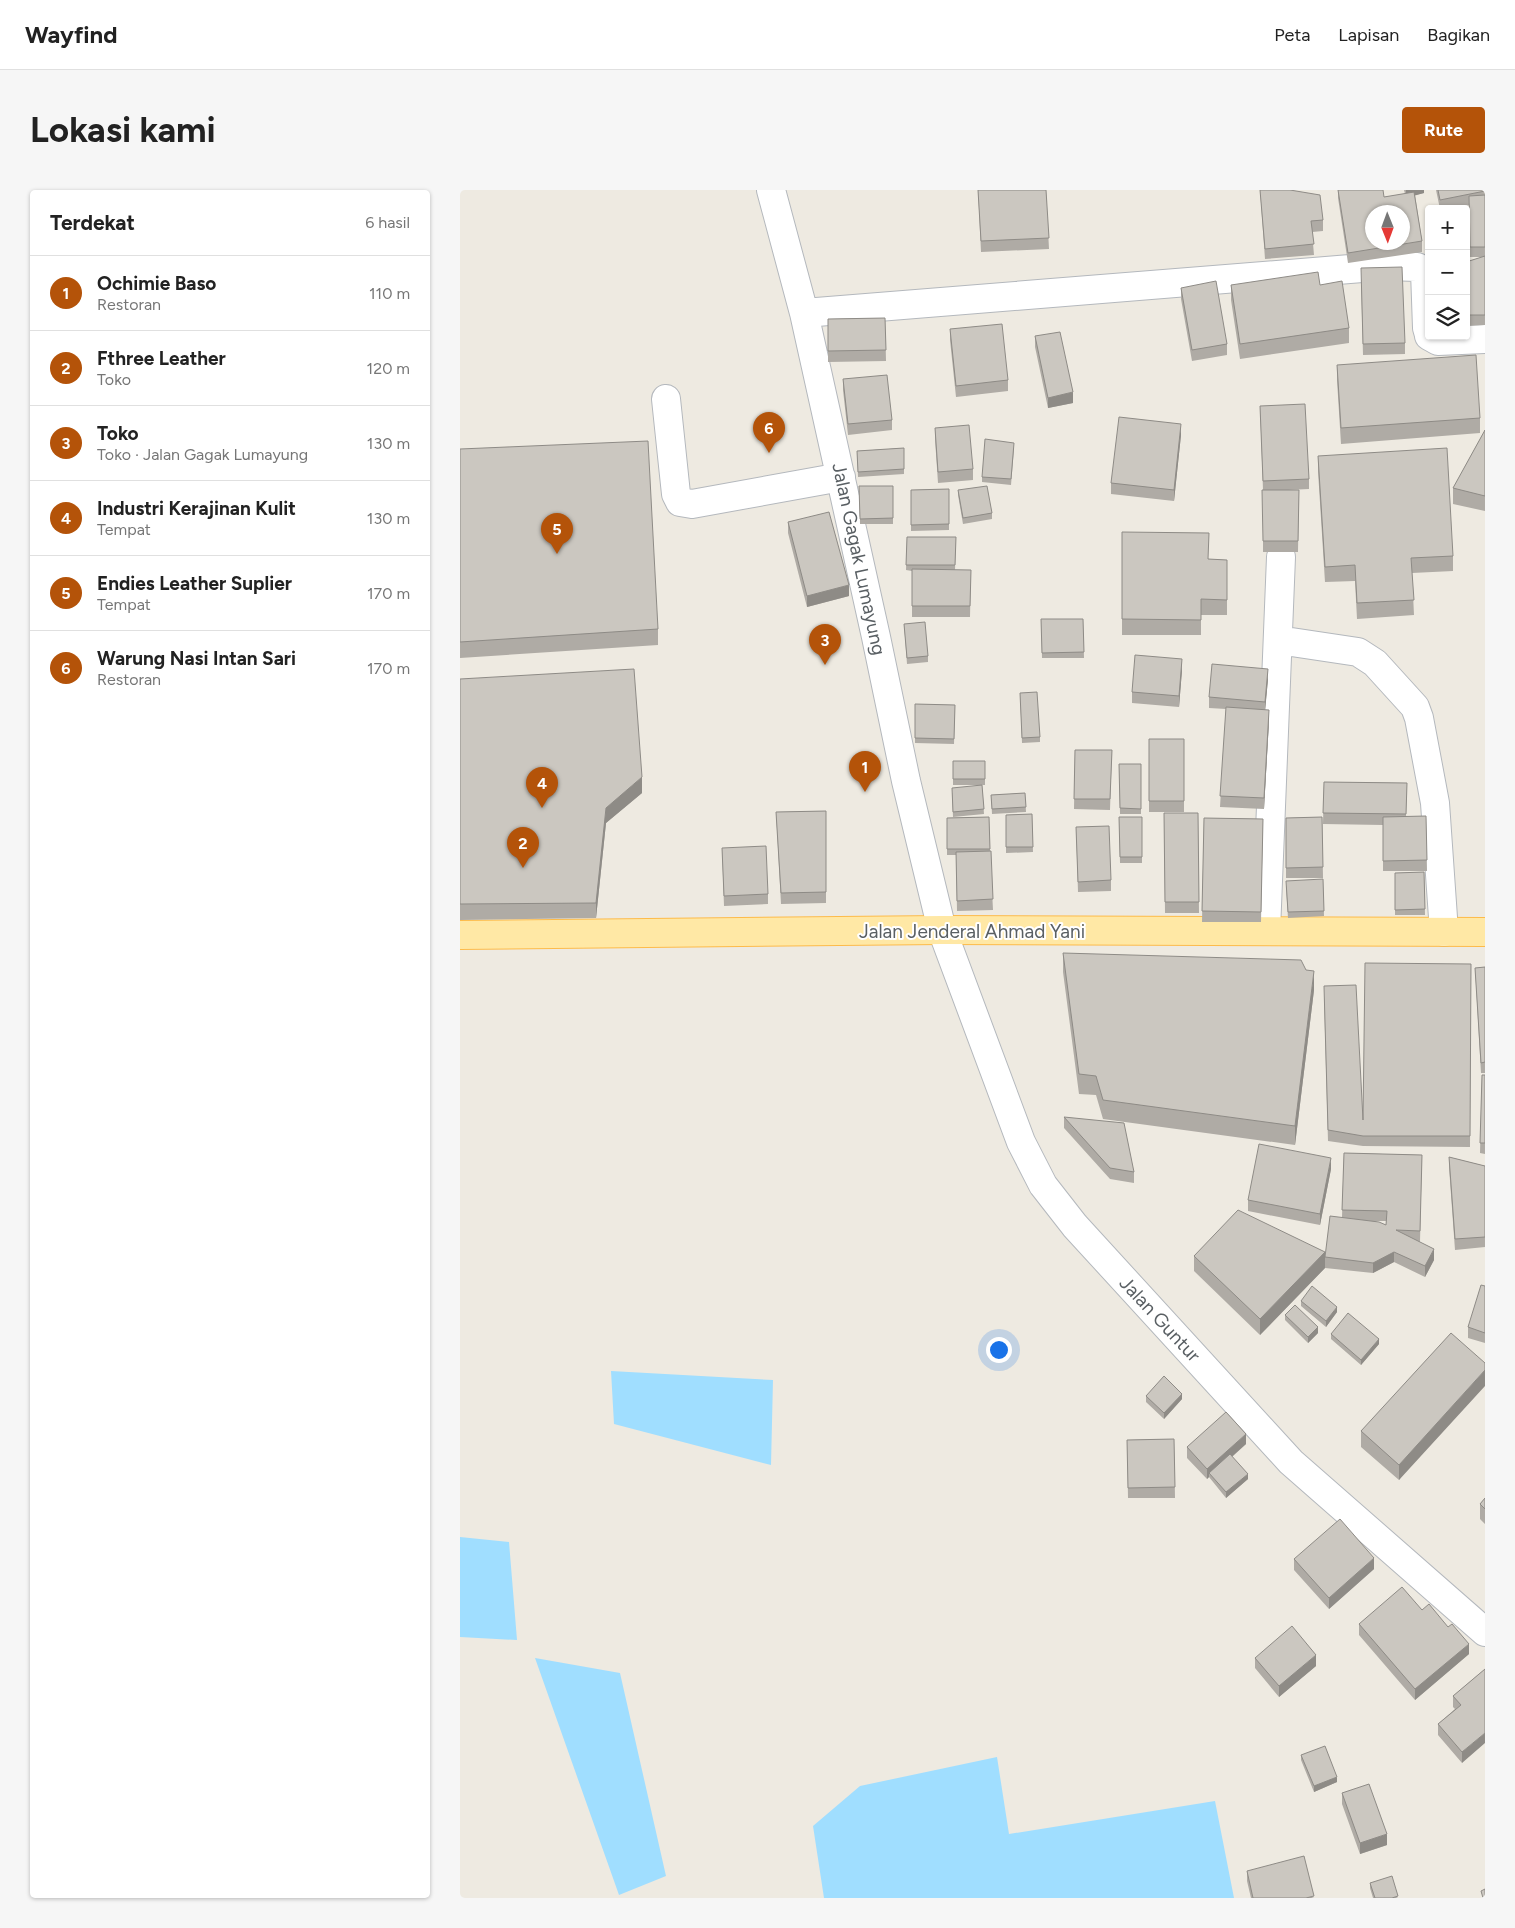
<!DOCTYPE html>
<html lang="id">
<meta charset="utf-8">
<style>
body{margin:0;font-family:Figtree,sans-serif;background:#f6f6f6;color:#222}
.controls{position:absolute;right:15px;top:15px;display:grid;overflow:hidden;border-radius:5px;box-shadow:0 1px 4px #0004}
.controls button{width:45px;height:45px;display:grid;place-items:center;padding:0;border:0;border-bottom:1px solid #e0e0e0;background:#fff;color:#222;font:25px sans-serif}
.compass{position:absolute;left:905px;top:15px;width:45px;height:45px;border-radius:50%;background:#fff;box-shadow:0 1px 4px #0004;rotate:179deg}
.you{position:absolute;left:538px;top:1159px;width:18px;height:18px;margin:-12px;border:4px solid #fff;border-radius:50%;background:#1a73e8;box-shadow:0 0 0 8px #1a73e833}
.badge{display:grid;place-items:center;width:32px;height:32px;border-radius:50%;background:#b45309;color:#fff;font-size:16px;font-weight:700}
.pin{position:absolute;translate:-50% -41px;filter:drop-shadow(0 1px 2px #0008)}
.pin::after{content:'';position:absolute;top:26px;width:18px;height:15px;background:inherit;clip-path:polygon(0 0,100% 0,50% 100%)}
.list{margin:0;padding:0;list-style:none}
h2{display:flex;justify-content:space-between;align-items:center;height:65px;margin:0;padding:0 20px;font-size:21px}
h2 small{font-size:16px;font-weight:400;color:#767676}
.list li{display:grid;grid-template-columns:32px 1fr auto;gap:15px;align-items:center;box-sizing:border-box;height:75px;padding:0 20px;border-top:1px solid #e0e0e0}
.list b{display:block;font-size:19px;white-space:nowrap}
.list p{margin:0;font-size:16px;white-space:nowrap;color:#767676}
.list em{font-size:16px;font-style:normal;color:#767676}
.icon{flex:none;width:28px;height:28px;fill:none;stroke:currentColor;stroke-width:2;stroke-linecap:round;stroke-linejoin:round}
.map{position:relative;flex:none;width:1025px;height:1708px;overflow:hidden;border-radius:5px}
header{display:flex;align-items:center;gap:30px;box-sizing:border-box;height:70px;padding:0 25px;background:#fff;border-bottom:1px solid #e0e0e0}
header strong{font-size:24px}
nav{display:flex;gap:28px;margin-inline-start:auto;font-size:18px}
.intro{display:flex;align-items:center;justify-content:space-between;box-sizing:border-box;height:120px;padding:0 30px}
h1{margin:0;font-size:35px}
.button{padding:12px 22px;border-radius:5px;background:#b45309;color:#fff;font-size:18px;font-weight:700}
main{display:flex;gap:30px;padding:0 30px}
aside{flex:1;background:#fff;border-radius:5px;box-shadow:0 1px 4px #0004}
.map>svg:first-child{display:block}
</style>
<header>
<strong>Wayfind</strong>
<nav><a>Peta</a><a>Lapisan</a><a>Bagikan</a></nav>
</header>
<div class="intro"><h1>Lokasi kami</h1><a class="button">Rute</a></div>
<main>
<aside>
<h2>Terdekat<small>6 hasil</small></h2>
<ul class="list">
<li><span class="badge">1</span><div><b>Ochimie Baso</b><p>Restoran</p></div><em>110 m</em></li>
<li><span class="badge">2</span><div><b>Fthree Leather</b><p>Toko</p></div><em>120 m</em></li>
<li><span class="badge">3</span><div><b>Toko</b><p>Toko · Jalan Gagak Lumayung</p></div><em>130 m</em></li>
<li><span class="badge">4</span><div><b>Industri Kerajinan Kulit</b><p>Tempat</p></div><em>130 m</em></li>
<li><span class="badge">5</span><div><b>Endies Leather Suplier</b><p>Tempat</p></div><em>170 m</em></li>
<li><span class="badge">6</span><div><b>Warung Nasi Intan Sari</b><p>Restoran</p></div><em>170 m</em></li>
</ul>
</aside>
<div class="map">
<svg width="1025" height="1708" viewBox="0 0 1025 1708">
<rect width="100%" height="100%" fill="#eeeae1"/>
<path fill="#a0deff" d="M 151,1181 L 313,1190 L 311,1275 L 154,1234 Z
M 0,1347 L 49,1352 L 57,1450 L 0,1447 Z
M 75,1468 L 160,1483 L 206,1686 L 159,1705 Z
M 537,1567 L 549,1644 L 755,1611 L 774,1708 L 364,1708 L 353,1636 L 400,1596 Z"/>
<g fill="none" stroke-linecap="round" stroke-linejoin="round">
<g stroke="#b4b8bd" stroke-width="30">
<path id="minor" d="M 311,0 L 344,123 L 416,447 L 446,591 L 482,740 L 561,952 L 583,995 L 615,1036 L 831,1272 L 1025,1442
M 344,123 L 927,76 L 957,77 L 965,81 L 967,138 L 969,145
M 969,146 L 978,151 L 1025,149
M 206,209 L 216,304 L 220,312 L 232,314 L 381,287
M 818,450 L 898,462 L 915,473 L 955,517 L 959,528 L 975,613 L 984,742
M 806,741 L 821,367"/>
</g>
<g stroke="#fdbb4a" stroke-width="30">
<path id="major" d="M 0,745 L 482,740 L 1025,742"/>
</g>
<use href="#minor" stroke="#fff" stroke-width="28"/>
<use href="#major" stroke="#ffe8a5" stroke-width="28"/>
</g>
<path fill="#afaba5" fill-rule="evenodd" d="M 518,0 L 586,0 L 589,59 L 521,62 Z
M 800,0 L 830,0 L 863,30 L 863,41 L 852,42 L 854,65 L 805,69 Z
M 878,0 L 924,7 L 945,4 L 944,0 L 964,0 L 964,3 L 955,5 L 962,51 L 962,62 L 888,73 L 878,8 Z
M 976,0 L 1025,0 L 1025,135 L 1006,136 L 1006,72 L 1022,67 L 1010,67 L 1009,15 L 993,19 L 1003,19 L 980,19 Z
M 901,89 L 945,153 L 945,164 L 903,165 Z
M 771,95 L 860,95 L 889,138 L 889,153 L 780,169 L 771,110 Z
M 721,98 L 767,154 L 767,165 L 732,171 L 721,109 Z
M 425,128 L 426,171 L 368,172 L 368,129 Z
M 490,139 L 548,190 L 548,201 L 496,207 L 490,150 Z
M 575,146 L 613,213 L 588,218 L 575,157 Z
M 877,175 L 1020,228 L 1020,243 L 881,254 L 877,190 Z
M 383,189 L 432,230 L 432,240 L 388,245 L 383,200 Z
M 800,216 L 849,289 L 849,299 L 828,300 L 839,300 L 838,362 L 803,362 L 803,300 Z
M 475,238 L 513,279 L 513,290 L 478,293 L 475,249 Z
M 1025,240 L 1025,321 L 993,314 L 993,298 Z
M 721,245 L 714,311 L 651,304 L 651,293 Z
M 444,258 L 444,284 L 398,287 L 397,261 Z
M 554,258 L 551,295 L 522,292 L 522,287 Z
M 0,259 L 198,439 L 198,455 L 0,468 Z
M 858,266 L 993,366 L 993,381 L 952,383 L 954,425 L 897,429 L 895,391 L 865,392 L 858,281 Z
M 399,296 L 433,296 L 433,334 L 400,334 Z
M 489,299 L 489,340 L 451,341 L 451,300 Z
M 498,300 L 532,323 L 532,329 L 503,334 L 498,305 Z
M 328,332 L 389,406 L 347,417 L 328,343 Z
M 662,342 L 749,369 L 767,370 L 767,425 L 741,425 L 741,445 L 662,445 Z
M 447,347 L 496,347 L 495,380 L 511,380 L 510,427 L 452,427 L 452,381 L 446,380 Z
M 581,429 L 623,429 L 624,468 L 582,468 Z
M 444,434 L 468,466 L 468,472 L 447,474 Z
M 722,480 L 719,517 L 672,513 L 672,502 Z
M 0,489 L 182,603 L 146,633 L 136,728 L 0,730 Z
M 808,489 L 805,520 L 809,531 L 804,619 L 760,617 L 766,519 L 749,518 L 749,507 Z
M 560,503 L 580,547 L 580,552 L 562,553 Z
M 455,514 L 495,515 L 494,554 L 455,553 Z
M 689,549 L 724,549 L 724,622 L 689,622 Z
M 615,560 L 652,560 L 650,620 L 614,619 Z
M 493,571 L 525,571 L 525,595 L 522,595 L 524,624 L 493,627 L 492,603 L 521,595 L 493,595 Z
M 659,574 L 681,574 L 681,624 L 660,624 Z
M 864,592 L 947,593 L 946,627 L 966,626 L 967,681 L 923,681 L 923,635 L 863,634 Z
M 565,603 L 566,622 L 532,624 L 531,605 Z
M 366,621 L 366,713 L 321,714 L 316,622 Z
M 704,623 L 738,623 L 739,723 L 705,723 Z
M 572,624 L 573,662 L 546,663 L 546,625 Z
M 529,627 L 530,661 L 533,720 L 497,721 L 496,665 L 487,665 L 487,628 Z
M 659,627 L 682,627 L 682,673 L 660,673 Z
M 862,627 L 863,688 L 826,688 L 826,628 Z
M 744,628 L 803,629 L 801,732 L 742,732 Z
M 616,637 L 651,690 L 651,701 L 618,702 Z
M 262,658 L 308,704 L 308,714 L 264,716 Z
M 964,682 L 965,725 L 935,725 L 935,683 Z
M 863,689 L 864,726 L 828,728 L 826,696 Z
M 603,763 L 854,800 L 835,955 L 643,929 L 636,905 L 619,904 L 603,782 Z
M 1011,774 L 1010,957 L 903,956 L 868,951 L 864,807 L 903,930 Z
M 1025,777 L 1025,883 L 1021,883 L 1015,778 Z
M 1022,885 L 1025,885 L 1025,964 L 1020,963 Z
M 604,927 L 674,982 L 674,993 L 650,989 L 604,938 Z
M 884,963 L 962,965 L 960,1052 L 974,1070 L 965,1087 L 934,1072 L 913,1083 L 865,1078 L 800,1145 L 734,1081 L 734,1066 L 865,1067 L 882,1027 ZM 914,1031 L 926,1031 L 926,1035 Z
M 989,967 L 1025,976 L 1025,1057 L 995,1060 L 989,977 Z
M 871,979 L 860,1035 L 788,1021 L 788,1010 Z
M 1025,1096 L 1025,1153 L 1008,1148 L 1008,1137 Z
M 841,1111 L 877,1122 L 866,1137 L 841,1116 Z
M 825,1125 L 858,1143 L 848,1153 L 825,1130 Z
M 871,1144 L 919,1154 L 901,1175 L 871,1149 Z
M 1025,1173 L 939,1290 L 901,1257 L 901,1241 Z
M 686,1206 L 722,1209 L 704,1229 L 686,1212 Z
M 714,1249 L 715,1308 L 668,1308 L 667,1250 Z
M 786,1254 L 772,1267 L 788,1289 L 766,1308 L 749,1287 L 747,1289 L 727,1268 L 727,1257 Z
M 1025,1308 L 1025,1334 L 1020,1329 L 1020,1314 Z
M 834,1369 L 914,1379 L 869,1419 L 834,1380 Z
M 962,1420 L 1009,1464 L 955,1510 L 899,1445 L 899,1434 Z
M 795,1468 L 856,1476 L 819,1507 L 795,1478 Z
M 1025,1479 L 1002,1573 L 978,1545 L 978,1534 L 995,1519 L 993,1517 L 993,1506 Z
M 841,1565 L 877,1592 L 854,1602 L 841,1570 Z
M 882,1603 L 927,1655 L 900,1664 L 882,1614 Z
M 787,1681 L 854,1708 L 791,1708 L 787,1691 Z
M 910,1693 L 938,1708 L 913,1708 L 910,1698 Z"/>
<path fill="#8e8b86" d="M 946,0 L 964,0 L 964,3 L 946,8 Z
M 613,202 L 613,213 L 588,218 L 588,208 Z
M 721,234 L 721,245 L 714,311 L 714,300 Z
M 389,395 L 389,406 L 347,417 L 347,406 Z
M 722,469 L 722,480 L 719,517 L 719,506 Z
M 808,479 L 808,489 L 805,522 L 805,512 Z
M 809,520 L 809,531 L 804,619 L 804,608 Z
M 182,587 L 182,603 L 146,633 L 136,728 L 136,713 L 146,618 Z
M 854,781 L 854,800 L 835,955 L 835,936 Z
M 871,968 L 871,979 L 860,1035 L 860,1024 Z
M 974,1059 L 974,1070 L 965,1087 L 965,1076 Z
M 865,1062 L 865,1078 L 800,1145 L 800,1129 Z
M 934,1062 L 934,1072 L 913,1083 L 913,1073 Z
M 877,1117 L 877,1122 L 866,1137 L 866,1131 Z
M 858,1137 L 858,1143 L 848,1153 L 848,1147 Z
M 919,1149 L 919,1154 L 901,1175 L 901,1170 Z
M 1025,1180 L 1025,1196 L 939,1290 L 939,1275 Z
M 722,1204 L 722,1209 L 704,1229 L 704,1223 Z
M 786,1244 L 786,1254 L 751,1285 L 749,1283 L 749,1287 L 747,1289 L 747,1279 Z
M 788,1284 L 788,1289 L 766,1308 L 766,1302 Z
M 914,1368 L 914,1379 L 869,1419 L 869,1408 Z
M 1009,1454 L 1009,1464 L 955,1510 L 955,1499 Z
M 856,1465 L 856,1476 L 819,1507 L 819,1496 Z
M 1025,1543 L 1025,1553 L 1002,1573 L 1002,1562 Z
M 877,1587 L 877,1592 L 854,1602 L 854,1596 Z
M 927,1644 L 927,1655 L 900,1664 L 900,1653 Z"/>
<path fill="#cbc7c0" stroke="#8e8b86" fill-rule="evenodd" d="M 518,0 L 586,0 L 589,48 L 521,51 Z
M 800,0 L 830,0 L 860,5 L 863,30 L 851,31 L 854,54 L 805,59 Z
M 878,0 L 923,0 L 924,7 L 954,2 L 962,51 L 888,63 ZM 912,22 L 942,22 L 942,52 L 912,52 Z
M 978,0 L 1025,0 L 1025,1 L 980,10 Z
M 1025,5 L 1025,57 L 1010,57 L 1009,6 Z
M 1025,66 L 1025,125 L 1006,125 L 1006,72 Z
M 942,77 L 945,153 L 903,154 L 901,78 Z
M 858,82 L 860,95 L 882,91 L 889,138 L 780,154 L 771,95 Z
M 756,91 L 767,154 L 732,160 L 721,98 Z
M 425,128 L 426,160 L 368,161 L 368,129 Z
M 542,134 L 548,190 L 496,196 L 490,139 Z
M 600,142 L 613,202 L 588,208 L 575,146 Z
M 1016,165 L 1020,228 L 881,238 L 877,175 Z
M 427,185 L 432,230 L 388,234 L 383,189 Z
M 845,214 L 849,289 L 803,291 L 800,216 Z
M 659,227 L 721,234 L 714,300 L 651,293 Z
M 509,235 L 513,279 L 478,282 L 475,238 Z
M 1025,240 L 1025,306 L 993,298 Z
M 525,249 L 554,253 L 551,289 L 522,287 Z
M 188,251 L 198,439 L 0,452 L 0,259 Z
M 444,258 L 444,279 L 398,282 L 397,261 Z
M 987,258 L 993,366 L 951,368 L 954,410 L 897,413 L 895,375 L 865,377 L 858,266 Z
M 399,296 L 433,296 L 433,328 L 400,329 Z
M 527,296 L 532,323 L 503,328 L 498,300 Z
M 489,299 L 489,334 L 451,335 L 451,300 Z
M 802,300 L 839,300 L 838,351 L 803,351 Z
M 369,322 L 389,395 L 347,406 L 328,332 Z
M 662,342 L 749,343 L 748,369 L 767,370 L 767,410 L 741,409 L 741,430 L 662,429 Z
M 447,347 L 496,347 L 495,375 L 446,375 Z
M 452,379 L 511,380 L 510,416 L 452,416 Z
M 581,429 L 623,429 L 624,462 L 582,463 Z
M 465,432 L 468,466 L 447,468 L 444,434 Z
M 675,465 L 722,469 L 719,506 L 672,502 Z
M 752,474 L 808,479 L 805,512 L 749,507 Z
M 174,479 L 182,587 L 146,618 L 136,713 L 0,714 L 0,489 Z
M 577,502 L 580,547 L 562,548 L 560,503 Z
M 455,514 L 495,515 L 494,549 L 455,548 Z
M 766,517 L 809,520 L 804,608 L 760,606 Z
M 689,549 L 724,549 L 724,611 L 689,611 Z
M 615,560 L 652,560 L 650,609 L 614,609 Z
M 493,571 L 525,571 L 525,589 L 493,589 Z
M 659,574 L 681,574 L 681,619 L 660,618 Z
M 864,592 L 947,593 L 946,624 L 863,623 Z
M 522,595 L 524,619 L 493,622 L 492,598 Z
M 565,603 L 566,617 L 532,619 L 531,605 Z
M 366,621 L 366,702 L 321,703 L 316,622 Z
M 704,623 L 738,623 L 739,712 L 705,712 Z
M 572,624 L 573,657 L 546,657 L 546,625 Z
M 966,626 L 967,670 L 923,671 L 923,627 Z
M 529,627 L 530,659 L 487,659 L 487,628 Z
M 659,627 L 682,627 L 682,667 L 660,667 Z
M 862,627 L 863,677 L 826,678 L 826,628 Z
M 744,628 L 803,629 L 801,722 L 742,721 Z
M 649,636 L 651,690 L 618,692 L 616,637 Z
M 306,656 L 308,704 L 264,706 L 262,658 Z
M 531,661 L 533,709 L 497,711 L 496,662 Z
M 964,682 L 965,719 L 935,720 L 935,683 Z
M 863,689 L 864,721 L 828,722 L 826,691 Z
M 603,763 L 841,770 L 846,780 L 854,781 L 835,936 L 643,910 L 636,886 L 619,884 Z
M 905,773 L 1011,774 L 1010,946 L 903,946 L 868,940 L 864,796 L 896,795 L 903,930 Z
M 1025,777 L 1025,872 L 1021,873 L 1015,778 Z
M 1022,885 L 1025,885 L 1025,953 L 1020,953 Z
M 604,927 L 664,933 L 674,982 L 650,978 Z
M 799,954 L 871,968 L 860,1024 L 788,1010 Z
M 884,963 L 962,965 L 960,1041 L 936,1040 L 974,1059 L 965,1076 L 934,1062 L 913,1073 L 865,1067 L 870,1026 L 919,1032 L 926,1035 L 927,1021 L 882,1020 Z
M 989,967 L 1025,976 L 1025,1047 L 995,1049 Z
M 778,1020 L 865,1062 L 800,1129 L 734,1066 Z
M 1021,1095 L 1025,1096 L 1025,1143 L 1008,1137 Z
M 852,1096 L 877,1117 L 866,1131 L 841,1111 Z
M 835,1115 L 858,1137 L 848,1147 L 825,1125 Z
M 888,1123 L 919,1149 L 901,1170 L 871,1144 Z
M 991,1143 L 1025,1173 L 1025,1180 L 939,1275 L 901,1241 Z
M 704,1186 L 722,1204 L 704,1223 L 686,1206 Z
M 766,1222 L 786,1244 L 747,1279 L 727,1257 Z
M 714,1249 L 715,1297 L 668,1298 L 667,1250 Z
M 770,1264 L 788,1284 L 766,1302 L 749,1283 Z
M 1025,1308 L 1025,1319 L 1020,1314 Z
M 880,1329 L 914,1368 L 869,1408 L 834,1369 Z
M 942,1397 L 962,1420 L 969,1414 L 988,1437 L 992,1434 L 1009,1454 L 955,1499 L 899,1434 Z
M 832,1436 L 856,1465 L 819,1496 L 795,1468 Z
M 1025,1479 L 1025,1543 L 1002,1562 L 978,1534 L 1001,1515 L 993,1506 Z
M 865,1556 L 877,1587 L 854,1596 L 841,1565 Z
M 909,1594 L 927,1644 L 900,1653 L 882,1603 Z
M 844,1666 L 854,1706 L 846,1708 L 793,1708 L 787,1681 Z
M 932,1686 L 938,1706 L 932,1708 L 915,1708 L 910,1693 Z
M 1025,1699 L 1025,1708 L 1023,1708 L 1021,1701 Z"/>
<g text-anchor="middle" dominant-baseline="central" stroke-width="4" stroke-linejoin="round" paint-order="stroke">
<g font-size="19" fill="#595f63" stroke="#fff">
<text transform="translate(399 369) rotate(78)">Jalan Gagak Lumayung</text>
<text x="512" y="741">Jalan Jenderal Ahmad Yani</text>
<text transform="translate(700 1129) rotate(47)">Jalan Guntur</text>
</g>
</g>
</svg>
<div class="controls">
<button>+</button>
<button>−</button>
<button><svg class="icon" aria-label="layers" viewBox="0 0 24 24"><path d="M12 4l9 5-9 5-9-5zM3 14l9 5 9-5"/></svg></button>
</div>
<svg class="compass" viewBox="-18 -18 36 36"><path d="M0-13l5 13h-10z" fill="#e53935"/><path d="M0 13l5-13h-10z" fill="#767676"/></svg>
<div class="you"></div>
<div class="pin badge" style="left:405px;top:602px">1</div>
<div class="pin badge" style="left:63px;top:678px">2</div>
<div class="pin badge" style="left:365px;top:475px">3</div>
<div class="pin badge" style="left:82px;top:618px">4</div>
<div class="pin badge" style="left:97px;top:364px">5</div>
<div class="pin badge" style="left:309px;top:263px">6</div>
</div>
</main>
